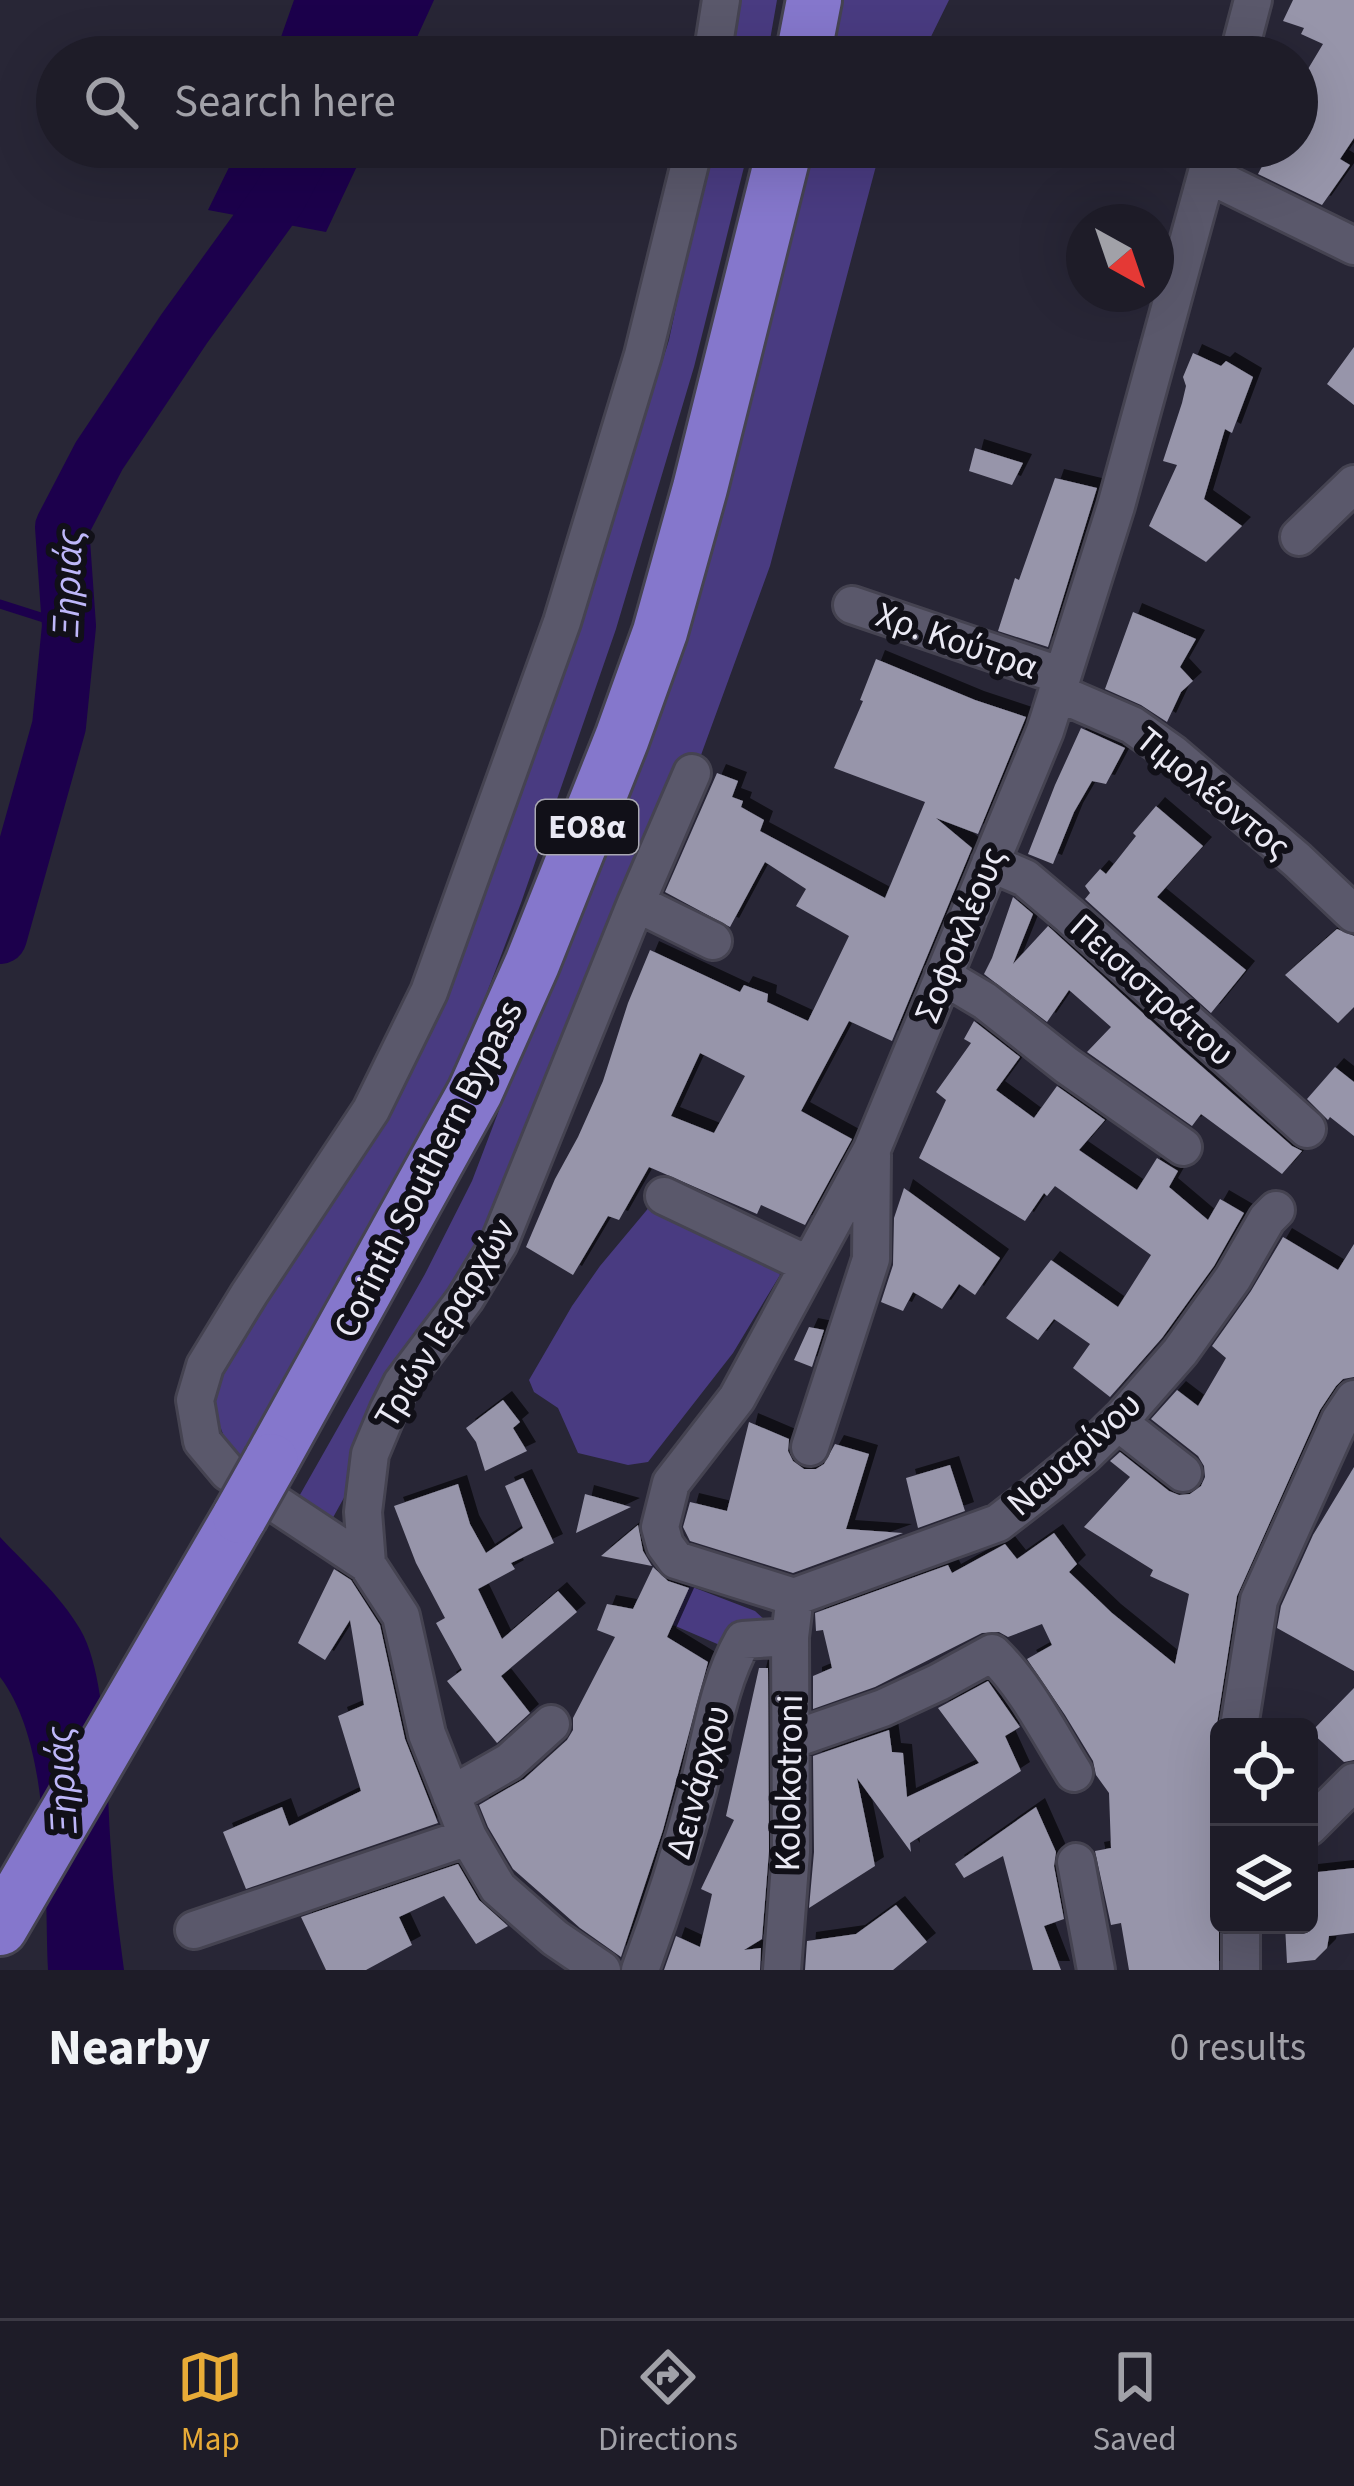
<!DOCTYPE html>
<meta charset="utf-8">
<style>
body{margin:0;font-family:"Source Sans 3",sans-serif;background:#262530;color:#f1f3f6}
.controls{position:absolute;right:36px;bottom:36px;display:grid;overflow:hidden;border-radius:18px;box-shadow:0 12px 48px #0002}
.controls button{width:108px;height:108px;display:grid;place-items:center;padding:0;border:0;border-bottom:3px solid #3c3a45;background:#1e1c28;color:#f1f3f6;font:60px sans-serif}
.compass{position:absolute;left:1066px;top:204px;width:108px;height:108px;border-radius:50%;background:#1e1c28;box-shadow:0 12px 48px #0002;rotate:140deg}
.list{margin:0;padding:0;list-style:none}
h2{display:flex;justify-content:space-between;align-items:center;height:156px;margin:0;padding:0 48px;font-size:51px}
h2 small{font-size:39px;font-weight:400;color:#a1a1a8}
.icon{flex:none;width:66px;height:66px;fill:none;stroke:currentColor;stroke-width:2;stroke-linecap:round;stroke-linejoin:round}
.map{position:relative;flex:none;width:1354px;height:1970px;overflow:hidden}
.search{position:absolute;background:#1e1c28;box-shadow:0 12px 48px #0002;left:36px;right:36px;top:36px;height:132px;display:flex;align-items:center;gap:30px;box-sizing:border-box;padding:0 42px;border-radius:66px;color:#a1a1a8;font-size:45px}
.sheet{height:348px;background:#1e1c28}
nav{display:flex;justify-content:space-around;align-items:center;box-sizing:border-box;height:168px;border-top:3px solid #3c3a45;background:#1e1c28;font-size:33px;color:#a1a1a8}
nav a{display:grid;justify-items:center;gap:6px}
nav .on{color:#e8ab37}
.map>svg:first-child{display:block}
</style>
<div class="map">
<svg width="1354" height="1970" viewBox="0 0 1354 1970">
<defs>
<filter id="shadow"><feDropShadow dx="9" dy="-9" stdDeviation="0" flood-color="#0009"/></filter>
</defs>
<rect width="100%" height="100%" fill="#282636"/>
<path fill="#493b81" d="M 735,0 L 777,0 L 767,57 L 726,57 Z
M 838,0 L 949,0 L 921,57 L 829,57 Z
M 710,147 L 749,147 L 694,367 L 616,629 L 521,903 L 440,1116 L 248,1469 L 227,1444 L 214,1411 L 220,1380 L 342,1180 L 584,610 L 669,340 Z
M 810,147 L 881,147 L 770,566 L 701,755 L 686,753 L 500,1215 L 330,1523 L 297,1500 L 425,1274 L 472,1181 L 583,890 Z
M 651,1205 L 774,1263 L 780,1275 L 733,1353 L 648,1462 L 628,1465 L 578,1453 L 558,1408 L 534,1392 L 529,1380 L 572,1306 L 600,1266 Z
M 690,1586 L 755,1611 L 768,1623 L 722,1646 L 673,1625 Z"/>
<path fill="#1c004c" d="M 294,0 L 434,0 L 408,57 L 274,57 Z
M 239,147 L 366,147 L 326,232 L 208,210 Z
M 0,1537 C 27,1566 60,1595 80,1629 C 109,1678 106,1790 111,1849 C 113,1890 119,1930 124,1970 L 48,1970 C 44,1885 53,1747 0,1677 Z"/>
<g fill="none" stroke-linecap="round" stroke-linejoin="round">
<path stroke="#1c004c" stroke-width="9" d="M 0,604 L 69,626"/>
<path stroke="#1c004c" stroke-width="54" d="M 0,937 L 59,726 L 69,626 L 62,527 L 99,456 L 184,329 L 279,198 L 306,147"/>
</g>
<path fill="#9795aa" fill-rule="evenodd" filter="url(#shadow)" d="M 1293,0 L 1354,0 L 1354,138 L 1340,159 L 1350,165 L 1322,205 L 1258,174 L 1272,147 L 1297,147 L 1297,107 L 1314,81 L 1305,74 L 1323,44 L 1301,34 L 1304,28 L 1283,21 Z
M 1354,347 L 1354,405 L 1327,384 Z
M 1193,353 L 1221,366 L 1226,361 L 1253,377 L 1232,433 L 1225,429 L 1204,499 L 1242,526 L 1206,562 L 1149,526 L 1177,465 L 1163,461 L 1182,403 L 1186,386 L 1183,377 Z
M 975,448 L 1023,463 L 1012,485 L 969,471 Z
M 1055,478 L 1097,488 L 1048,647 L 998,631 L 1015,578 L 1019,580 Z
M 1133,612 L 1196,639 L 1180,667 L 1193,681 L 1181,692 L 1167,722 L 1141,705 L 1105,689 Z
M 876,659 L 975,700 L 1026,717 L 978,834 L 936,818 L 972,848 L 892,1041 L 849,1021 L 801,1111 L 852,1139 L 805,1225 L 761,1205 L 757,1214 L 649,1167 L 619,1220 L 608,1216 L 573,1275 L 526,1247 L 555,1179 L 578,1137 L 603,1081 L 628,1003 L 650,950 L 740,992 L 744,985 L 768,994 L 767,1002 L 808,1021 L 849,936 L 796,906 L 806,889 L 765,862 L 730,927 L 665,892 L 717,773 L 738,781 L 732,797 L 743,801 L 741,807 L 764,820 L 760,831 L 885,898 L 925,802 L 834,768 L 863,701 L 860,700 ZM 700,1053 L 745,1076 L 714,1133 L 671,1116 Z
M 1081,728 L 1125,748 L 1106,784 L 1092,781 L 1074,812 L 1053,864 L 1028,854 L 1055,785 Z
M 1156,806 L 1203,846 L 1157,897 L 1246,970 L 1211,1013 L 1085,899 L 1090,893 L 1085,886 L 1100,869 L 1106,874 L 1136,836 L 1133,833 Z
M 1013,897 L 1033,914 L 1013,964 L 1048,926 L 1182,1049 L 1292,1146 L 1302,1151 L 1282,1174 L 1201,1114 L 1192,1126 L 1087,1052 L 1111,1027 L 1069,990 L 1047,1022 L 984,974 L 992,958 Z
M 1337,929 L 1354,936 L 1354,1007 L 1338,1023 L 1285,975 Z
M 974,1021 L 1020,1057 L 996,1090 L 1034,1118 L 1057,1086 L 1105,1120 L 1079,1150 L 1137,1190 L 1157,1158 L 1178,1171 L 1169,1187 L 1208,1220 L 1220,1199 L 1244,1213 L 1214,1266 L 1162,1338 L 1110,1397 L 1073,1368 L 1090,1344 L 1054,1319 L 1038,1340 L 1006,1318 L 1051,1260 L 1118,1307 L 1151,1255 L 1055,1186 L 1047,1196 L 1044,1193 L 1025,1221 L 919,1158 L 946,1100 L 936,1092 L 971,1043 L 964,1039 Z
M 1335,1067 L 1354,1082 L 1354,1136 L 1330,1117 L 1328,1120 L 1307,1099 Z
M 904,1188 L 1000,1258 L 975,1295 L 959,1284 L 942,1309 L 913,1292 L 903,1311 L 881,1302 L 893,1265 L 894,1218 Z
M 1283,1237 L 1338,1270 L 1354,1244 L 1354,1377 L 1343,1379 L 1336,1386 L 1320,1410 L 1237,1596 L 1217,1724 L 1219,1737 L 1219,1970 L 1129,1970 L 1121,1923 L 1111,1925 L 1095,1851 L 1111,1848 L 1109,1793 L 1096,1775 L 1093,1761 L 1065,1715 L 1027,1659 L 1052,1645 L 1042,1624 L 1008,1637 L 999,1632 L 982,1633 L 875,1687 L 813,1709 L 813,1676 L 832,1668 L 823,1630 L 816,1631 L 815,1613 L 948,1565 L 952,1573 L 1005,1544 L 1017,1559 L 1054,1533 L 1077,1564 L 1069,1572 L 1112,1613 L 1175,1664 L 1189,1594 L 1150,1576 L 1153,1570 L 1084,1527 L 1130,1477 L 1110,1461 L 1120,1452 L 1169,1491 L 1179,1495 L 1190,1494 L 1201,1486 L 1205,1477 L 1204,1466 L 1198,1456 L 1151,1419 L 1177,1390 L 1198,1406 L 1226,1358 L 1212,1346 L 1251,1291 Z
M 809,1327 L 824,1330 L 812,1367 L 794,1360 Z
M 503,1400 L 520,1422 L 513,1428 L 527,1451 L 485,1471 L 476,1442 L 466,1428 Z
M 749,1422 L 789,1439 L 788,1451 L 793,1461 L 804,1469 L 816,1469 L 824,1464 L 835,1444 L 869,1454 L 846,1529 L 903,1533 L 793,1573 L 690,1541 L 683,1527 L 690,1502 L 727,1511 Z
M 950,1465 L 965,1511 L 918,1528 L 906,1478 Z
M 1354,1467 L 1354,1671 L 1277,1628 L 1281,1606 L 1313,1535 Z
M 523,1478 L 554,1543 L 511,1563 L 515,1569 L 478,1589 L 502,1639 L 558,1591 L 577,1612 L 501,1676 L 530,1713 L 497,1743 L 447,1681 L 462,1670 L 436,1623 L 445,1618 L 416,1563 L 394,1506 L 458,1484 L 470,1524 L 486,1553 L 523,1528 L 505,1486 Z
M 585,1494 L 631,1507 L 576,1533 Z
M 638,1525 L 643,1551 L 652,1566 L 601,1556 Z
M 653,1567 L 668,1581 L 689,1588 L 667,1637 L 708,1662 L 663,1830 L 621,1957 L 580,1928 L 513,1869 L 488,1827 L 479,1805 L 524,1779 L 567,1740 L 573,1730 L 573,1718 L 615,1637 L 597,1630 L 607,1604 L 633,1609 Z
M 334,1569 L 351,1580 L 380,1625 L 405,1739 L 438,1823 L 246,1889 L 223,1832 L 282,1807 L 289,1826 L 361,1791 L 338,1716 L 364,1705 L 350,1620 L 325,1660 L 298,1643 Z
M 759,1668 L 768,1668 L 769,1851 L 762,1939 L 744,1950 L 761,1948 L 760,1970 L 664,1970 L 676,1936 L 700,1947 L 712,1894 L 701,1889 L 734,1820 L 726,1816 Z
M 988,1681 L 1020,1727 L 1005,1736 L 1021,1771 L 910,1843 L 911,1852 L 857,1778 L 875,1866 L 809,1908 L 814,1852 L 813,1756 L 889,1730 L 892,1752 L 903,1753 L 907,1797 L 979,1763 L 938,1708 Z
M 1354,1688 L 1354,1760 L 1344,1762 L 1311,1732 Z
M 1036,1807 L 1056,1852 L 1054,1866 L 1064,1919 L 1044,1926 L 1061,1970 L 1033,1970 L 1003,1856 L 964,1878 L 955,1864 Z
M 458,1864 L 479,1900 L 508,1926 L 476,1944 L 444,1896 L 399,1917 L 412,1945 L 366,1970 L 326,1970 L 301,1917 Z
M 1354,1868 L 1354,1933 L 1329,1936 L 1327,1948 L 1315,1960 L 1287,1963 L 1285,1925 L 1309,1925 L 1309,1873 Z
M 896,1905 L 927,1942 L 893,1970 L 805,1970 L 807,1941 L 856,1934 Z"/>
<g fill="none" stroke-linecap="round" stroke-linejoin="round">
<g stroke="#454351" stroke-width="42">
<path id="minor" d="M 712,57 L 721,0
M 1238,57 L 1253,0
M 1207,174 L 1354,246
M 1299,537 L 1354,484
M 852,605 L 1062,676
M 1058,693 L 1132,725 L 1173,754 L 1297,860 L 1354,914
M 990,863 L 1025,878 L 1070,916 L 1307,1129
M 636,903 L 713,941
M 943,976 L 985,1001 L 1066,1065 L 1183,1147
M 664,1196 L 809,1265
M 1118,1422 L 1183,1473
M 810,1447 L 871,1259 L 872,1155
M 367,1564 L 228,1472 L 202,1441 L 195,1400 L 205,1366 L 249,1294 L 371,1110 L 429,992 L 562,622 L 643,355 L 694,147
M 794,1597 L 676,1560 L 665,1545 L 660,1527 L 671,1483 L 737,1398 L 872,1149 L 1045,731 L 1116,506 L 1214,147
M 794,1597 L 998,1523 L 1047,1485 L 1085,1454 L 1123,1417 L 1180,1352 L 1233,1278 L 1267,1219 L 1276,1210
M 1239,1727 L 1259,1600 L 1340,1420 L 1354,1399
M 791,1740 L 883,1708 L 939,1682 L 992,1653 C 1026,1686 1049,1733 1074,1773
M 451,1795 L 509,1762 L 551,1724
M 1309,1827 L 1354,1782
M 1076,1862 L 1096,1970
M 1241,1925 L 1241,1970
M 194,1930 L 468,1837
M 602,1970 L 555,1938 L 498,1888 L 468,1837 L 427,1734 L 401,1616 L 367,1564 L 363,1512 L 370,1454 L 388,1411 L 402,1383 L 465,1299 L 499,1243 L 636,903 L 692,773
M 640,1970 C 662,1911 681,1852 697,1792 C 711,1741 717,1686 743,1640 L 790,1637
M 782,1970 L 791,1852 L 790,1637 L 793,1612"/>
</g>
<g stroke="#454351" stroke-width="60">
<path id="highway" d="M 803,57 L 814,0
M 271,1461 L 475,1092 L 532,964 L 622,738 L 660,632 L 700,488 L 785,147
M 0,1928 L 240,1516"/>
</g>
<use href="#minor" stroke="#5a586b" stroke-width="36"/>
<use href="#highway" stroke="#8577cc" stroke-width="54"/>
<g stroke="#454351" stroke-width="60" stroke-linecap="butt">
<path id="highway-bridge" d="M 240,1516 L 271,1461"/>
</g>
<use href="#highway-bridge" stroke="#8577cc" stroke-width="54"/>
</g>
<g text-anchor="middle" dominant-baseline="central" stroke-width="12" stroke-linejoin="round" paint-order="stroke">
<rect fill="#111018" stroke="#a9a8b2" stroke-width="3" x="536" y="800" width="102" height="54" rx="9"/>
<g font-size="33" font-weight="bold" fill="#eae9f4">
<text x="587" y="827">ΕΟ8α</text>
</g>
<g font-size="36" fill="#eae9f4" stroke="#111018">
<text transform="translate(957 641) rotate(19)">Χρ. Κούτρα</text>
<text transform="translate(1213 793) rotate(39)">Τιμολέοντος</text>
<text transform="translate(960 935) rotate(-68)">Σοφοκλέους</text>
<text transform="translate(1152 990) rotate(42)">Πεισιστράτου</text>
<text transform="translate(428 1169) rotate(-63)">Corinth Southern Bypass</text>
<text transform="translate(445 1323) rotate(-59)">Τριών Ιεραρχών</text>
<text transform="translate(1074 1454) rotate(-42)">Ναυαρίνου</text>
<text transform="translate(698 1782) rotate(-75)">Δεινάρχου</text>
<text transform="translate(789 1783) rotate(-89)">Kolokotroni</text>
</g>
<g font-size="39" font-style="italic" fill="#beb7f9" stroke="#111018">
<text transform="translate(68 583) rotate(-88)">Ξηριάς</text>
<text transform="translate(62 1780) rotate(-93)">Ξηριάς</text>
</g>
</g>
</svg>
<div class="controls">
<button><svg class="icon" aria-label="locate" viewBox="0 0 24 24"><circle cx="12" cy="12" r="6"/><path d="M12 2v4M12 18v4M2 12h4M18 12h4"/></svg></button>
<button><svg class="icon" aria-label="layers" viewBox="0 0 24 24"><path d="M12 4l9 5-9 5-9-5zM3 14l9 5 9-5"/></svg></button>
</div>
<svg class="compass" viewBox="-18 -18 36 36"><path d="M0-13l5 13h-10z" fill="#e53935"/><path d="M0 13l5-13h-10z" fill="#a1a1a8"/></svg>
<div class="search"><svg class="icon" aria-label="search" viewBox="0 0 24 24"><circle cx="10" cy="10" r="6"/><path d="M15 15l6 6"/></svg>Search here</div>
</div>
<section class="sheet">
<h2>Nearby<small>0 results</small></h2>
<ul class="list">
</ul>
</section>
<nav>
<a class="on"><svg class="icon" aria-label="map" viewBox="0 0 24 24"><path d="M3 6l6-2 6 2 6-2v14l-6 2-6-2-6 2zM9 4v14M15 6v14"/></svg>Map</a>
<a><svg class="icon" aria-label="directions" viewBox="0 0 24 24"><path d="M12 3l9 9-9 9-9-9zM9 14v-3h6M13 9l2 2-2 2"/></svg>Directions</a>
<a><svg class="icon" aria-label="saved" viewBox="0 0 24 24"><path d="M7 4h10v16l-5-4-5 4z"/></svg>Saved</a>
</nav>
